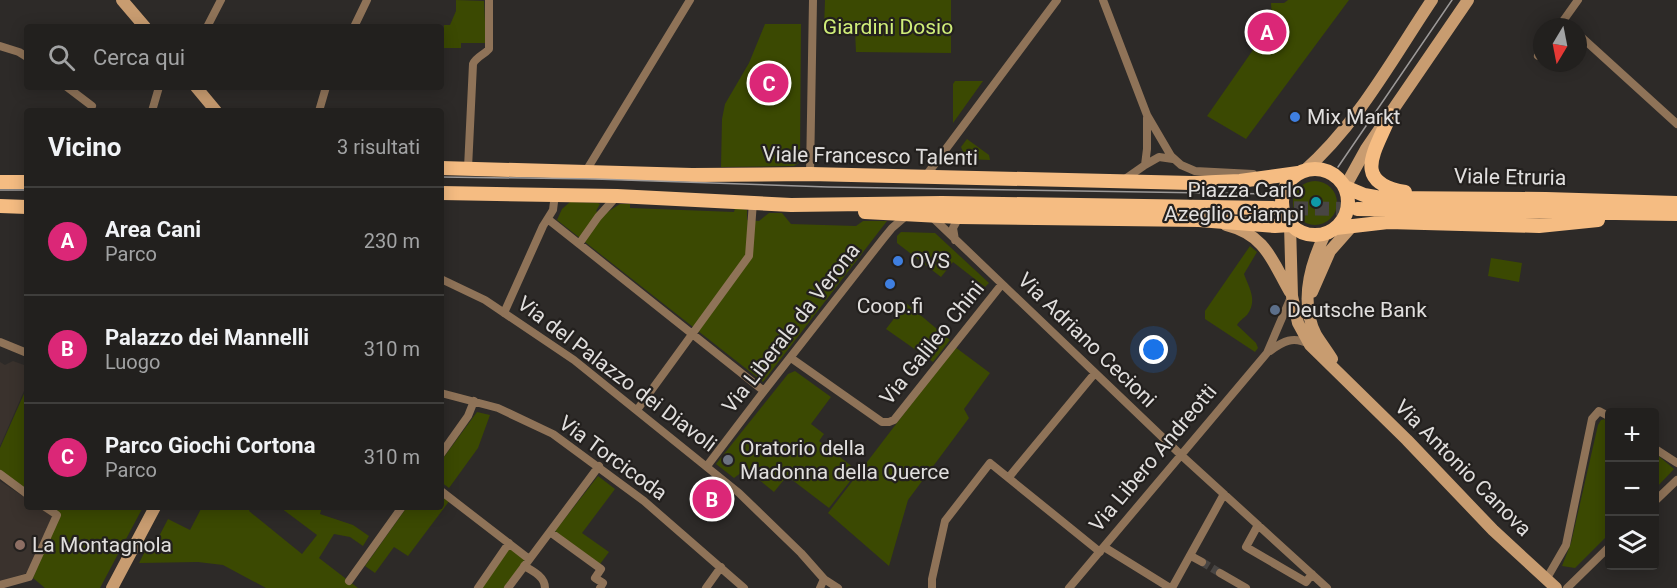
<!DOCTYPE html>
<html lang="it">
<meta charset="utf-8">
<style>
body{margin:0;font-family:Roboto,sans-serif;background:#2a2827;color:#f1f3f6}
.controls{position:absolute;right:18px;bottom:18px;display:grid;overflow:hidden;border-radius:6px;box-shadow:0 3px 15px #0003}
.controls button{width:54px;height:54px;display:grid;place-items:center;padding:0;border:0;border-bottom:2px solid #3f3e3c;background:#22201e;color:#f1f3f6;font:30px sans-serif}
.compass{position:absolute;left:1533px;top:18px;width:54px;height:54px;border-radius:50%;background:#22201e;box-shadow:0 3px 15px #0003;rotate:190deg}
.you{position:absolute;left:1154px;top:350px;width:21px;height:21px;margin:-15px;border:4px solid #fff;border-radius:50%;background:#1a73e8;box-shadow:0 0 0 9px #1a73e833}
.badge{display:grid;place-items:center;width:39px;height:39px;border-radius:50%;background:#db2777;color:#fff;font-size:20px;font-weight:700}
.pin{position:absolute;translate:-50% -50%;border:3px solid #fff;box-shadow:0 2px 6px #0006}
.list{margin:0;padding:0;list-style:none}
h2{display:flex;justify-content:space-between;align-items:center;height:78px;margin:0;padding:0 24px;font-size:26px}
h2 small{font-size:20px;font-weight:400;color:#a2a3a4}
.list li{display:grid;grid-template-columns:39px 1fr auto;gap:18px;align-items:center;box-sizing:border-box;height:108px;padding:0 24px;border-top:2px solid #3f3e3c}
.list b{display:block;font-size:22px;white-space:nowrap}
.list p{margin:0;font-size:20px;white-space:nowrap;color:#a2a3a4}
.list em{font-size:20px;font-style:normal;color:#a2a3a4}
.icon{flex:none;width:33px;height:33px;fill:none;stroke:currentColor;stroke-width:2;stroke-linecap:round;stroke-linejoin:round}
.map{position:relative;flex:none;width:1677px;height:588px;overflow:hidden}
.search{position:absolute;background:#22201e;box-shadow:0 3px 15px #0003;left:24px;top:24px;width:420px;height:66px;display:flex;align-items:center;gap:15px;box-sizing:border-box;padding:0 21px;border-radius:6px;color:#a2a3a4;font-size:22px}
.panel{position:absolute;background:#22201e;box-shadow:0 3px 15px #0003;left:24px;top:108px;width:420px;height:402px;border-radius:6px}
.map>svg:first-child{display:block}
</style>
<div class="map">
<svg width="1677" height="588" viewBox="0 0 1677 588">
<rect width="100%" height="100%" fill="#2d2a28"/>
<path fill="#3a322d" d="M 13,361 L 27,366 L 27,384 L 0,446 L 0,362 L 5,365 Z
M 0,481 L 27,499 L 27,507 L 39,507 L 53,517 L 28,573 L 0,581 Z"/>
<path fill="#3b4902" d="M 456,0 L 484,1 L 486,43 L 461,43 L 461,48 L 444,48 L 444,25 L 450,25 L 456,11 Z
M 825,0 L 951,0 L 951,53 L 856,52 L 855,31 L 824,29 Z
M 1288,0 L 1349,0 L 1246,139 L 1207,116 L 1255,47 L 1253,45 L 1272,18 L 1271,3 L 1284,3 Z
M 765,24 L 801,24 L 800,162 L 794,166 L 721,167 L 722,119 L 725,104 L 749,63 Z
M 955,81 L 983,81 L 953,123 L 953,84 Z
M 967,139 L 989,155 L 990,160 L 966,159 L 961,147 Z
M1293 203a22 22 0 1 1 44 0a22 22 0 1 1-44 0Z
M 570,202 L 598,203 L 600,204 L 596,211 L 603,215 L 620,204 L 630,204 L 630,208 L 734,212 L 735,208 L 747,210 L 747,220 L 759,221 L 769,213 L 782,213 L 791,224 L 856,226 L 863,221 L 887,221 L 763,382 L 557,220 L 562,209 Z
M 901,232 L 935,233 L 989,283 L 985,287 L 953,262 L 941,277 L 897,243 L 897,236 Z
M 1250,246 L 1257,252 L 1244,274 C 1249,288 1258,300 1247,315 C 1243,319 1240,320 1237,325 L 1256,343 L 1258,348 L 1255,352 L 1205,319 L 1205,311 Z
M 1491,258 L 1522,263 L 1519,282 L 1488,276 Z
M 906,303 L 950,340 L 933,362 L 886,329 Z
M 955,347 L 990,373 L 964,409 L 969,418 L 908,500 L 889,566 L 828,513 Z
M 795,371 L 831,397 L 811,424 L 824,434 L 819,441 L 858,471 L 829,508 L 787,476 L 774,492 L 746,469 L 734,478 L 716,464 L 788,374 Z
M 27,387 L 27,494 L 0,475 L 0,448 Z
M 477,412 L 490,415 L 478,448 L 449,488 L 441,482 L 441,461 Z
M 1606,419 L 1610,421 L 1609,534 L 1575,568 L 1562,566 L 1571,543 L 1598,425 L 1601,420 Z
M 1655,453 L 1674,469 L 1655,489 Z
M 598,476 L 615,489 L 582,533 L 609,552 L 600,564 L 555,531 Z
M 441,494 L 450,500 L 408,556 L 394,547 L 375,573 L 365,566 L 407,507 L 441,507 Z
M 46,507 L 143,507 L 100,588 L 45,588 L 33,578 L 57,516 Z
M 202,507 L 251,507 L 249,511 L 302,554 L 317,535 L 281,508 L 322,507 L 320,514 L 353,525 L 369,536 L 363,546 L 350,537 L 334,534 L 319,558 L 358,588 L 266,588 L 223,565 L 198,562 L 139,563 L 146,549 L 151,552 L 168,519 L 190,530 Z
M 509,547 L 525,559 L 505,588 L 482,588 Z"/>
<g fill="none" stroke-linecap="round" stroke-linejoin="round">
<path stroke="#484543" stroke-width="8" stroke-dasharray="8 4" stroke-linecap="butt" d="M 1202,562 L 1220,573"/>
<path stroke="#484543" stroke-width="14" stroke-dasharray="14 7" stroke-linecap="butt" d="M 1273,208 L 1357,209"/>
<path stroke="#8f7358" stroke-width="8" d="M 1103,0 L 1147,115 L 1171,156 L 1181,165 L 1195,171 L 1253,174
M 207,27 L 221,0
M 354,27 L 367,0
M 1570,27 L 1563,21 L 1578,0
M 1578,34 L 1677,124
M 0,46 L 19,52 L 27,57
M 1538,56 L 1542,51
M 67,87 L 92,106
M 152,111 L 159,87
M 319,111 L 326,87
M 1145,165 L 1159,157 L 1173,159
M 468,168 L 473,64 C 476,57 484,55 489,49 L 489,0
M 586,171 L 690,0
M 810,174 L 813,0
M 925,177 L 1057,0
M 1125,179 L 1145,165 L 1147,149 L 1147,118
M 931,216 L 1181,455 L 1327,588
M 549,220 L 764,391
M 955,240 L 953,228 L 959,217
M 579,244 L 598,217 L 617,196
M 441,279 L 485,300 L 574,360 L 739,493 L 801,553 L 824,579 L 838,588
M 504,313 L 543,226 L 553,210 L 555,194
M 0,342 L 27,353
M 1270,351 C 1283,341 1293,336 1309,344
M 791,358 L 882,422 L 889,422 L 894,420 L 1002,284
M 441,393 L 498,408 L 553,434 L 644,501 L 744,588
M 637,410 L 749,256 L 753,202
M 1654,448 L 1677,463
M 441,454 L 468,416 L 474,401
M 707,466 L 764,391 L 883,239 L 892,228 L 907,215
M 0,474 L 27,494
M 1009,477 L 1095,373
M 441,491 L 529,559
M 1654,502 L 1677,480
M 1258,525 L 1246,547 L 1306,582 L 1312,574
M 550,532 L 601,569 L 595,578 L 603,583 L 600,588
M 1104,547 L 1170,588
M 1191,556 L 1202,562
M 524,566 C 533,571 545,577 545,588
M 1220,573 L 1246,588
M 1547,578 L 1566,545 L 1592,419 L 1599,411 L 1610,417
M 349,581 L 402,507
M 0,585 L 29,577 L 57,515 L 45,507
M 478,588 L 509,543
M 508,588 L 599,466
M 706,588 L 721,567
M 820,588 L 824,579
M 932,588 L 932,579 L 945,521 L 990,463 L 1100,552
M 1069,588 L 1267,353 L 1291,297
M 1172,588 L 1224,494
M 1567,588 L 1610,546"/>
<path stroke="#c89c70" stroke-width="12" d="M 122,0 L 145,27
M 196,87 L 216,111
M 1304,171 C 1357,125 1393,58 1432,0
M 1345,187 L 1366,149 L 1468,0
M 1226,225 C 1266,235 1272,261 1290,292
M 1290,225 L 1292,296 L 1298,323 L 1310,345 L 1407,440 L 1493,530 L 1556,588
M 1325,234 C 1310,265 1299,302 1316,335 C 1321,343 1327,351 1332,359
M 1312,292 L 1330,251 L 1353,225
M 112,588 L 155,507"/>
<path stroke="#f5bc82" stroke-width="14" d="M 1390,115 C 1377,149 1349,182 1405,192
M 441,168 L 692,175 L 810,174 L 1192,183 L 1240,181 L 1298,173
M1282 202a33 33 0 1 1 66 0a33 33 0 1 1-66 0Z
M 0,182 L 27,182
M 1345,187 L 1364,195 L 1381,198 L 1546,199 L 1677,203
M 441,193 L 617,196 L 791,205 L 942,203 L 1273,208
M 0,206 L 27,207
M 1357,209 L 1677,214
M 865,212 L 959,217 L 1199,220 L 1275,226 L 1290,225
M 1336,228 L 1388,222 L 1539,226 L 1598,220"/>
<path stroke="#9c9998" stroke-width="1.5" d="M 1338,167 L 1452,0
M 441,177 L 595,179 L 828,187 L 1273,194
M 0,190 L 27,190"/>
</g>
<g fill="#3f7fe0" stroke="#23201e" stroke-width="2">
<circle cx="1295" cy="117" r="6"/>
<circle cx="898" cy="261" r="6"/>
<circle cx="890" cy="284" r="6"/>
</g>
<circle fill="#0f9aa8" stroke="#23201e" stroke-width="2" cx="1316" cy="202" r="6"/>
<circle fill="#5c6f8a" stroke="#23201e" stroke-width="2" cx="1275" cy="310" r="6"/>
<circle fill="#6b7280" stroke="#23201e" stroke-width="2" cx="728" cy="460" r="6"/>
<circle fill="#8d6e63" stroke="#23201e" stroke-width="2" cx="20" cy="545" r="6"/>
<g text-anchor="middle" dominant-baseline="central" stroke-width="4.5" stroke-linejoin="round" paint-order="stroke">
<g font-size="21" fill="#d0ee79" stroke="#23201e">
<text x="888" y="27">Giardini Dosio</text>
</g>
<g font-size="21" fill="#e1dfde" stroke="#23201e" text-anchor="start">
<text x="1307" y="117">Mix Markt</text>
<text x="1304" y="190" text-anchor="end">Piazza Carlo<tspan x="1304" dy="24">Azeglio Ciampi</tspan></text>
<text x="910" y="261">OVS</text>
<text x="890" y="306" text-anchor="middle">Coop.fi</text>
<text x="1287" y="310">Deutsche Bank</text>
<text x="740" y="448">Oratorio della<tspan x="740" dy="24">Madonna della Querce</tspan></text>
<text x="32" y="545">La Montagnola</text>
</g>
<g font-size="21" fill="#e1dfde" stroke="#23201e">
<text transform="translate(870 156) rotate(1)">Viale Francesco Talenti</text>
<text transform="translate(1510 177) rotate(1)">Viale Etruria</text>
<text transform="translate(791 328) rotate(-52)">Via Liberale da Verona</text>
<text transform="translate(1087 340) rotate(44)">Via Adriano Cecioni</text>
<text transform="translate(932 343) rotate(-51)">Via Galileo Chini</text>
<text transform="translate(617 374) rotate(37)">Via del Palazzo dei Diavoli</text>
<text transform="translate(613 458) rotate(36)">Via Torcicoda</text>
<text transform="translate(1153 458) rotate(-50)">Via Libero Andreotti</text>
<text transform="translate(1463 468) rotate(45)">Via Antonio Canova</text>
</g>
</g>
</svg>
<div class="controls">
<button>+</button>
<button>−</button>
<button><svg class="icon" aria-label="layers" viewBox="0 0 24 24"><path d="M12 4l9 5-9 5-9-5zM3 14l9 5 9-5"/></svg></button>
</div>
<svg class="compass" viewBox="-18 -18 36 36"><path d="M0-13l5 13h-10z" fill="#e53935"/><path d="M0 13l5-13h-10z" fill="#a2a3a4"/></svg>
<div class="you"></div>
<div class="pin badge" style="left:1267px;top:32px">A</div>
<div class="pin badge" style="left:712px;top:499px">B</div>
<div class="pin badge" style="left:769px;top:83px">C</div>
<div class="search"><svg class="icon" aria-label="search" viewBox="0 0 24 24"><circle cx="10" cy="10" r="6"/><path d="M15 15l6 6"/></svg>Cerca qui</div>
<section class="panel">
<h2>Vicino<small>3 risultati</small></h2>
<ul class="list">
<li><span class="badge">A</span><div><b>Area Cani</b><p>Parco</p></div><em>230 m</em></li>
<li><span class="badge">B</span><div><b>Palazzo dei Mannelli</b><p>Luogo</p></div><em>310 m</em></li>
<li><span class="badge">C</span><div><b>Parco Giochi Cortona</b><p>Parco</p></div><em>310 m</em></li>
</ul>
</section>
</div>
